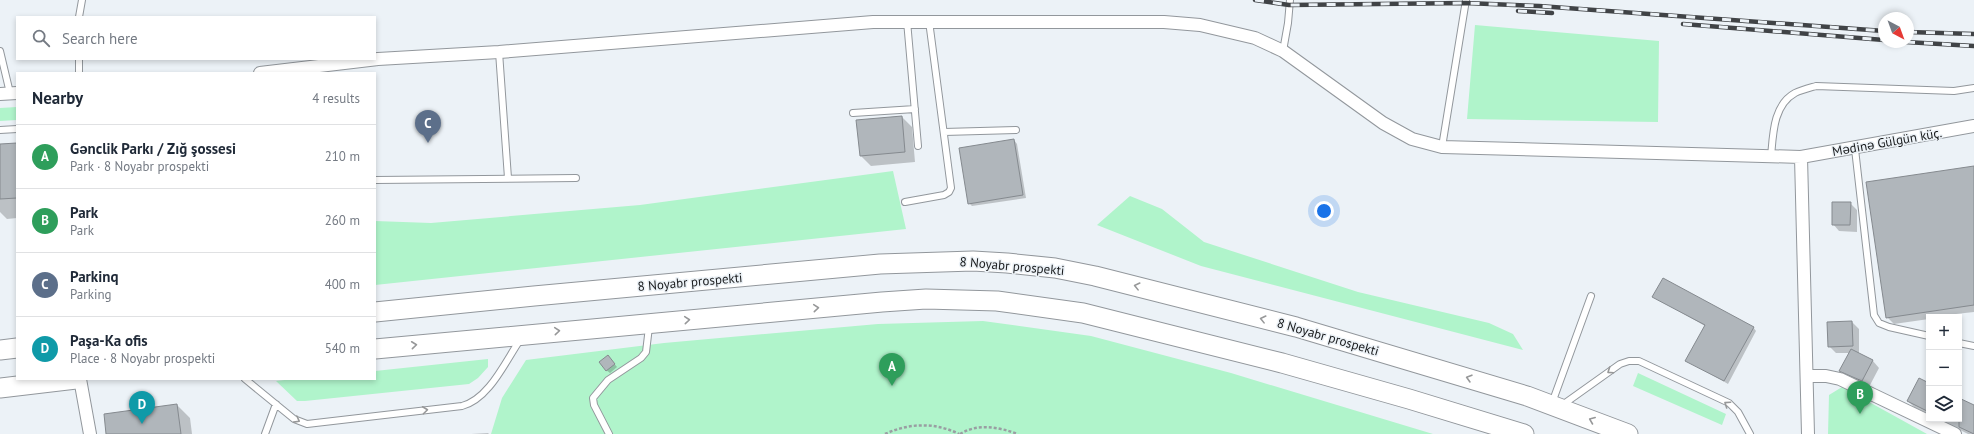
<!DOCTYPE html>
<meta charset="utf-8">
<style>
body{margin:0;font-family:"PT Sans",sans-serif;background:#f6f6f7;color:#1f2937}
.controls{position:absolute;right:12px;bottom:12px;display:grid;overflow:hidden;border-radius:0px;box-shadow:0 2px 6px #0003}
.controls button{width:36px;height:36px;display:grid;place-items:center;padding:0;border:0;border-bottom:1px solid #e0e1e3;background:#fff;color:#1f2937;font:20px sans-serif}
.compass{position:absolute;left:1878px;top:12px;width:36px;height:36px;border-radius:50%;background:#fff;box-shadow:0 2px 6px #0003;rotate:139deg}
.you{position:absolute;left:1324px;top:211px;width:14px;height:14px;margin:-10px;border:3px solid #fff;border-radius:50%;background:#1a73e8;box-shadow:0 0 0 6px #1a73e833}
.badge{display:grid;place-items:center;width:26px;height:26px;border-radius:50%;background:#111827;color:#fff;font-size:13px;font-weight:700}
.pin{position:absolute;translate:-50% -33px;filter:drop-shadow(0 1px 2px #0008)}
.pin::after{content:'';position:absolute;top:21px;width:14px;height:12px;background:inherit;clip-path:polygon(0 0,100% 0,50% 100%)}
.list{margin:0;padding:0;list-style:none}
h2{display:flex;justify-content:space-between;align-items:center;height:52px;margin:0;padding:0 16px;font-size:17px}
h2 small{font-size:13px;font-weight:400;color:#747a83}
.list li{display:grid;grid-template-columns:26px 1fr auto;gap:12px;align-items:center;box-sizing:border-box;height:64px;padding:0 16px;border-top:1px solid #e0e1e3}
.list b{display:block;font-size:15px;white-space:nowrap}
.list p{margin:0;font-size:13px;white-space:nowrap;color:#747a83}
.list em{font-size:13px;font-style:normal;color:#747a83}
.icon{flex:none;width:22px;height:22px;fill:none;stroke:currentColor;stroke-width:2;stroke-linecap:round;stroke-linejoin:round}
.map{position:relative;flex:none;width:1974px;height:434px;overflow:hidden}
.search{position:absolute;background:#fff;box-shadow:0 2px 6px #0003;left:16px;top:16px;width:360px;height:44px;display:flex;align-items:center;gap:10px;box-sizing:border-box;padding:0 14px;border-radius:0px;color:#747a83;font-size:15px}
.panel{position:absolute;background:#fff;box-shadow:0 2px 6px #0003;left:16px;top:72px;width:360px;height:308px;border-radius:0px}
.map>svg:first-child{display:block}
</style>
<div class="map">
<svg width="1974" height="434" viewBox="0 0 1974 434">
<rect width="100%" height="100%" fill="#ecf2f7"/>
<path fill="#b0f4cb" d="M 1475,25 L 1659,41 L 1658,122 L 1467,119 Z
M 17,107 L 17,120 L 0,121 L 0,108 Z
M 893,171 L 906,229 L 375,285 L 375,221 L 431,223 L 640,205 Z
M 1130,196 L 1162,209 L 1204,242 L 1358,292 L 1489,323 L 1513,334 L 1523,350 L 1201,266 L 1097,225 Z
M 983,321 L 1091,336 L 1231,373 L 1433,434 L 491,434 L 502,398 L 526,360 L 664,343 L 878,324 Z
M 488,359 L 488,367 L 478,378 L 469,384 L 305,401 L 297,401 L 276,381 L 293,379 L 375,379 L 375,371 Z
M 1638,373 L 1726,414 L 1722,425 L 1633,386 Z
M 1842,387 L 1927,434 L 1828,434 L 1829,395 Z"/>
<path fill="#0003" d="M 902,117 L 912,127 L 915,162 L 871,166 L 861,156 Z
M 1014,140 L 1017,144 L 1026,198 L 972,206 L 969,203 Z
M 17,144 L 17,218 L 7,219 L 0,212 L 0,145 Z
M 1974,167 L 1974,312 L 1929,317 L 1929,319 L 1894,324 L 1887,317 Z
M 1850,203 L 1857,210 L 1857,232 L 1839,231 L 1833,224 Z
M 1654,297 L 1753,327 L 1756,331 L 1728,384 L 1687,360 L 1705,326 Z
M 1852,322 L 1859,329 L 1859,353 L 1856,353 L 1873,361 L 1879,368 L 1869,387 L 1847,378 L 1841,371 L 1850,353 L 1836,353 L 1829,346 Z
M 608,356 L 617,367 L 610,373 L 606,370 Z
M 1929,384 L 1929,414 L 1915,408 L 1908,401 Z
M 1959,399 L 1974,406 L 1974,434 L 1968,434 L 1938,419 L 1959,419 Z
M 177,405 L 190,418 L 192,434 L 107,434 Z
M 488,433 L 489,434 L 471,434 Z"/>
<path fill="#b0b6bb" stroke="#858a8f" d="M 902,116 L 905,152 L 860,156 L 856,120 Z
M 1014,139 L 1023,195 L 968,204 L 959,148 Z
M 17,143 L 17,198 L 0,199 L 0,144 Z
M 1974,166 L 1974,305 L 1886,318 L 1866,182 Z
M 1832,202 L 1851,202 L 1850,225 L 1832,225 Z
M 1663,278 L 1754,327 L 1724,381 L 1685,361 L 1705,325 L 1652,297 Z
M 1852,321 L 1853,346 L 1828,347 L 1827,322 Z
M 1851,349 L 1873,360 L 1862,381 L 1839,371 Z
M 608,355 L 615,364 L 606,371 L 599,362 Z
M 1919,378 L 1929,383 L 1929,412 L 1907,401 Z
M 1959,398 L 1974,405 L 1974,434 L 1959,427 Z
M 177,404 L 181,434 L 106,434 L 104,414 Z"/>
<g fill="none" stroke-linecap="round" stroke-linejoin="round">
<g stroke="#92979c" stroke-width="8">
<path id="service" d="M 79,17 L 82,0
M 907,21 L 918,146
M 0,51 L 10,93
M 1283,51 L 1288,23 L 1290,0
M 499,52 L 508,178
M 79,59 L 79,73
M 853,113 L 915,109
M 0,130 L 17,129
M 944,132 L 1016,130
M 1442,147 L 1466,0
M 1855,149 L 1874,315 L 1879,323 L 1889,327 L 1929,336
M 1771,157 C 1773,135 1773,105 1795,93 C 1801,90 1809,88 1816,86 L 1954,91 L 1974,88
M 375,180 L 576,178
M 905,202 L 944,195 L 949,192 L 951,188 L 929,21
M 1959,343 L 1974,346
M 245,379 L 294,419 L 307,424 L 462,406 C 489,399 505,362 520,340
M 1552,403 L 1591,296
M 1561,406 L 1620,364 L 1629,361 L 1639,361 L 1729,403 L 1738,412 L 1750,434
M 265,434 L 276,404
M 609,434 L 594,405 L 593,398 L 608,380 L 641,358 L 646,352 L 649,327"/>
</g>
<g stroke="#92979c" stroke-width="14">
<path id="minor" d="M 260,73 L 378,59 L 499,52 L 873,22 L 1164,22 L 1200,25 L 1255,38 L 1283,51 L 1383,123 L 1412,139 L 1442,147 L 1801,157 L 1808,434
M 0,94 L 17,93
M 1801,157 L 1974,126
M 1808,376 L 1826,376 L 1840,379 L 1955,434
M 80,379 L 90,434"/>
</g>
<g stroke="#92979c" stroke-width="21">
<path id="trunk" d="M 375,312 L 534,296 L 880,264 L 973,261 L 1007,263 L 1055,268 L 1095,276 L 1296,327 L 1527,396 L 1628,434
M 375,349 L 882,302 L 926,299 L 997,301 L 1083,313 L 1282,363 L 1409,399 L 1524,434
M 0,350 L 17,348
M 0,388 L 76,379"/>
</g>
<path stroke="#999ea2" stroke-width="2.5" stroke-dasharray="3 2" stroke-linecap="butt" d="M 885,434 C 909,423 935,422 959,434
M 960,434 C 978,423 998,427 1018,434"/>
<use href="#service" stroke="#fff" stroke-width="6"/>
<use href="#minor" stroke="#fff" stroke-width="12"/>
<use href="#trunk" stroke="#fff" stroke-width="19"/>
<g stroke="#404346" stroke-width="4.5">
<path id="rail" d="M 1255,0 L 1289,5 L 1466,3 L 1539,6 L 1884,31
M 1518,11 L 1552,13
M 1683,24 L 1884,40
M 1908,32 L 1974,34
M 1906,42 L 1974,46"/>
</g>
<use href="#rail" stroke="#ecf2f7" stroke-width="3" stroke-dasharray="9" stroke-linecap="butt"/>
</g>
<defs><path id="oneway-chevron" d="M-2-3.5L2.5 0L-2 3.5" fill="none" stroke-width="1.6" stroke-linecap="round" stroke-linejoin="round"/></defs>
<g stroke="#979899">
<use href="#oneway-chevron" transform="translate(1137 286) rotate(-166)"/>
<use href="#oneway-chevron" transform="translate(816 308) rotate(-5)"/>
<use href="#oneway-chevron" transform="translate(1263 319) rotate(-166)"/>
<use href="#oneway-chevron" transform="translate(687 320) rotate(-5)"/>
<use href="#oneway-chevron" transform="translate(557 331) rotate(-5)"/>
<use href="#oneway-chevron" transform="translate(414 345) rotate(-6)"/>
<use href="#oneway-chevron" transform="translate(1610 371) rotate(146)"/>
<use href="#oneway-chevron" transform="translate(1469 378) rotate(-164)"/>
<use href="#oneway-chevron" transform="translate(1727 404) rotate(-146)"/>
<use href="#oneway-chevron" transform="translate(425 410) rotate(-7)"/>
<use href="#oneway-chevron" transform="translate(297 420) rotate(28)"/>
<use href="#oneway-chevron" transform="translate(1592 420) rotate(-158)"/>
</g>
<g text-anchor="middle" dominant-baseline="central" stroke-width="3" stroke-linejoin="round" paint-order="stroke">
<g font-size="13" fill="#181a1c" stroke="#ecf2f7">
<text transform="translate(1887 142) rotate(-10)">Mədinə Gülgün küç.</text>
<text transform="translate(1012 266) rotate(5)">8 Noyabr prospekti</text>
<text transform="translate(690 282) rotate(-5)">8 Noyabr prospekti</text>
<text transform="translate(1328 337) rotate(16)">8 Noyabr prospekti</text>
</g>
</g>
</svg>
<div class="controls">
<button>+</button>
<button>−</button>
<button><svg class="icon" aria-label="layers" viewBox="0 0 24 24"><path d="M12 4l9 5-9 5-9-5zM3 14l9 5 9-5"/></svg></button>
</div>
<svg class="compass" viewBox="-18 -18 36 36"><path d="M0-13l5 13h-10z" fill="#e53935"/><path d="M0 13l5-13h-10z" fill="#747a83"/></svg>
<div class="you"></div>
<div class="pin badge" style="left:892px;top:386px;background:#2e9e5b">A</div>
<div class="pin badge" style="left:1860px;top:414px;background:#2e9e5b">B</div>
<div class="pin badge" style="left:428px;top:143px;background:#5c6f8a">C</div>
<div class="pin badge" style="left:142px;top:424px;background:#0f9aa8">D</div>
<div class="search"><svg class="icon" aria-label="search" viewBox="0 0 24 24"><circle cx="10" cy="10" r="6"/><path d="M15 15l6 6"/></svg>Search here</div>
<section class="panel">
<h2>Nearby<small>4 results</small></h2>
<ul class="list">
<li><span class="badge" style="background:#2e9e5b">A</span><div><b>Gənclik Parkı / Zığ şossesi</b><p>Park · 8 Noyabr prospekti</p></div><em>210 m</em></li>
<li><span class="badge" style="background:#2e9e5b">B</span><div><b>Park</b><p>Park</p></div><em>260 m</em></li>
<li><span class="badge" style="background:#5c6f8a">C</span><div><b>Parkinq</b><p>Parking</p></div><em>400 m</em></li>
<li><span class="badge" style="background:#0f9aa8">D</span><div><b>Paşa-Ka ofis</b><p>Place · 8 Noyabr prospekti</p></div><em>540 m</em></li>
</ul>
</section>
</div>
